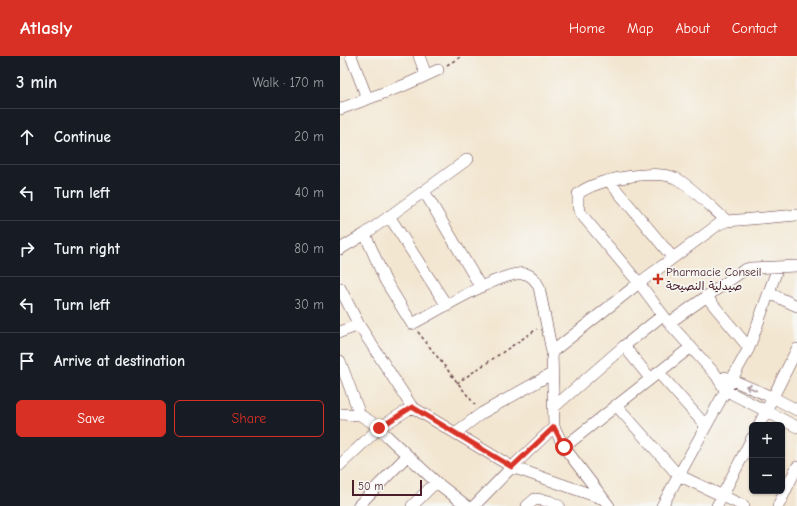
<!DOCTYPE html>
<meta charset="utf-8">
<style>
body{margin:0;font-family:"Comic Neue","Playpen Sans Arabic",sans-serif;background:#20242c;color:#f1f3f6}
.controls{position:absolute;right:12px;bottom:12px;display:grid;overflow:hidden;border-radius:6px;box-shadow:0 1px 3px #0004}
.controls button{width:36px;height:36px;display:grid;place-items:center;padding:0;border:0;border-bottom:1px solid #363941;background:#171b24;color:#f1f3f6;font:20px sans-serif}
.scale{position:absolute;left:12px;bottom:10px;width:70px;box-sizing:border-box;padding-left:4px;border:2px solid #4a1f2b;border-top:0;font-size:11px;line-height:14px;white-space:nowrap;color:#4a1f2b;-webkit-text-stroke:3px #f6f6f2;paint-order:stroke}
.stop{position:absolute;width:12px;height:12px;margin:-9px;border:3px solid #d93025;border-radius:50%;background:#fff}
.stop.end{background:#d93025;border-color:#fff;box-shadow:0 1px 4px #0008}
.list{margin:0;padding:0;list-style:none}
h2{display:flex;justify-content:space-between;align-items:center;height:52px;margin:0;padding:0 16px;font-size:17px}
h2 small{font-size:13px;font-weight:400;color:#9ea1a6}
.list li{display:grid;grid-template-columns:26px 1fr auto;gap:12px;align-items:center;box-sizing:border-box;height:56px;padding:0 16px;border-top:1px solid #363941}
.list b{display:block;font-size:15px;white-space:nowrap}
.list em{font-size:13px;font-style:normal;color:#9ea1a6}
.actions{display:flex;gap:8px;padding:12px 16px}
.actions a{flex:1;padding:9px 0;border:1px solid #d93025;border-radius:6px;text-align:center;font-size:14px;color:#d93025}
.actions .main{background:#d93025;color:#fff}
.icon{flex:none;width:22px;height:22px;fill:none;stroke:currentColor;stroke-width:2;stroke-linecap:round;stroke-linejoin:round}
.map{position:relative;flex:none;width:457px;height:450px;overflow:hidden}
header{display:flex;align-items:center;gap:24px;box-sizing:border-box;height:56px;padding:0 20px;background:#d93025;color:#fff}
header strong{font-size:19px}
nav{display:flex;gap:22px;margin-inline-start:auto;font-size:14px}
main{display:flex}
aside{flex:1;background:#171b24}
.map>svg:first-child{display:block}
</style>
<header>
<strong>Atlasly</strong>
<nav><a>Home</a><a>Map</a><a>About</a><a>Contact</a></nav>
</header>
<main>
<aside>
<h2>3 min<small>Walk · 170 m</small></h2>
<ul class="list">
<li><svg class="icon" aria-label="ahead" viewBox="0 0 24 24"><path d="M12 20V5M6 11l6-6 6 6"/></svg><div><b>Continue</b></div><em>20 m</em></li>
<li><svg class="icon" aria-label="left" viewBox="0 0 24 24"><path d="M17 20v-9H6M10 6l-5 5 5 5"/></svg><div><b>Turn left</b></div><em>40 m</em></li>
<li><svg class="icon" aria-label="right" viewBox="0 0 24 24"><path d="M7 20v-9h11M14 6l5 5-5 5"/></svg><div><b>Turn right</b></div><em>80 m</em></li>
<li><svg class="icon" aria-label="left" viewBox="0 0 24 24"><path d="M17 20v-9H6M10 6l-5 5 5 5"/></svg><div><b>Turn left</b></div><em>30 m</em></li>
<li><svg class="icon" aria-label="arrive" viewBox="0 0 24 24"><path d="M6 21V4h12l-3 4 3 4H6"/></svg><div><b>Arrive at destination</b></div></li>
</ul>
<div class="actions"><a class="main">Save</a><a>Share</a></div>
</aside>
<div class="map">
<svg width="457" height="450" viewBox="0 0 457 450">
<rect width="100%" height="100%" fill="#f6f6f2"/>
<filter id="ink" filterUnits="userSpaceOnUse"><feTurbulence type="fractalNoise" baseFrequency=".025" numOctaves="2"/><feDisplacementMap in="SourceGraphic" scale="8" xChannelSelector="R" yChannelSelector="G"/><feConvolveMatrix kernelMatrix="1 2 1 2 8 2 1 2 1" color-interpolation-filters="sRGB"/></filter>
<filter id="wash" filterUnits="userSpaceOnUse"><feTurbulence type="fractalNoise" baseFrequency=".012" numOctaves="4" result="noise"/><feDisplacementMap in="SourceGraphic" scale="16" xChannelSelector="R" yChannelSelector="G"/><feGaussianBlur stdDeviation="0.9" result="paint"/><feColorMatrix in="noise" values="0 0 0 0 0 0 0 0 0 0 0 0 0 0 0 0 0 1.4 0 .05"/><feComposite in="paint" operator="in"/></filter>
<g filter="url(#wash)">
<rect width="100%" height="100%" fill="#f3e6d0"/>
</g>
<g filter="url(#ink)">
<g fill="none" stroke-linecap="round" stroke-linejoin="round">
<g stroke="#633d44" stroke-width="12">
<path id="minor" d="M 11,0 L 27,42
M 79,0 L 86,19
M 0,53 L 65,29 L 98,14
M 269,125 L 333,202
M 84,135 L 140,230
M 49,160 L 107,250
M 387,165 C 375,155 348,127 335,122 C 315,113 256,123 238,138 L 238,151 L 242,159 L 299,227 L 329,267 L 376,319 L 385,334 L 457,371
M 25,178 L 128,103
M 0,193 L 25,178 L 45,224 L 72,268 C 94,257 166,212 186,218 C 193,220 196,225 199,231 L 212,296 L 214,371 L 224,391 L 269,450
M 0,232 L 19,269 L 72,351 L 172,411 L 261,442
M 429,237 L 457,250
M 366,240 L 409,292
M 329,267 L 404,214 L 410,212 L 457,210
M 0,276 L 19,269
M 284,290 L 310,322
M 212,296 L 299,227 L 379,168 L 387,165 L 457,159
M 0,305 L 20,359
M 318,316 L 366,370
M 385,321 L 434,342 L 457,354
M 276,349 L 338,419 L 404,450
M 213,352 L 284,290 L 323,259
M 0,358 L 20,359 L 33,367 L 96,426 L 127,450
M 419,369 L 457,293
M 115,377 L 142,357 L 213,317
M 224,391 L 351,291
M 0,409 L 39,372 L 72,351
M 18,450 L 67,400
M 72,450 L 96,426
M 134,450 L 172,411 L 214,371
M 187,450 L 195,443 L 209,445 L 219,450
M 322,450 L 409,292 L 438,211
M 377,450 L 412,382
M 438,450 L 457,411"/>
</g>
<path stroke="#633d44" stroke-width="1.5" stroke-dasharray="3 3" stroke-linecap="butt" d="M 107,9 L 122,0
M 78,276 L 135,349
M 117,327 L 197,273"/>
<use href="#minor" stroke="#fff" stroke-width="11"/>
</g>
<defs><path id="oneway-shaft" d="M-6 0H5M1.5-3L5.5 0L1.5 3" fill="none" stroke-width="1.6" stroke-linecap="round" stroke-linejoin="round"/></defs>
<use stroke="#ae9aa0" href="#oneway-shaft" transform="translate(411 332) rotate(-156)"/>
</g>
<g fill="none" stroke-linecap="round" stroke-linejoin="round" filter="url(#ink)">
<path stroke="#d93025" stroke-width="5" d="M 39,372 L 72,351 L 172,411 L 214,371 L 224,391"/>
</g>
<path fill="#c8321e" stroke="#f6f6f2" stroke-width="1.5" d="M316 217h4v4h4v4h-4v4h-4v-4h-4v-4h4z"/>
<g text-anchor="middle" dominant-baseline="central" stroke-width="3.5" stroke-linejoin="round" paint-order="stroke">
<g font-size="12" fill="#4a1f2b" stroke="#f6f6f2" text-anchor="start">
<text x="326" y="216">Pharmacie Conseil<tspan x="326" dy="14">صيدلية النصيحة</tspan></text>
</g>
</g>
</svg>
<div class="controls">
<button>+</button>
<button>−</button>
</div>
<div class="scale">50 m</div>
<div class="stop" style="left:224px;top:391px"></div>
<div class="stop end" style="left:39px;top:372px"></div>
</div>
</main>
